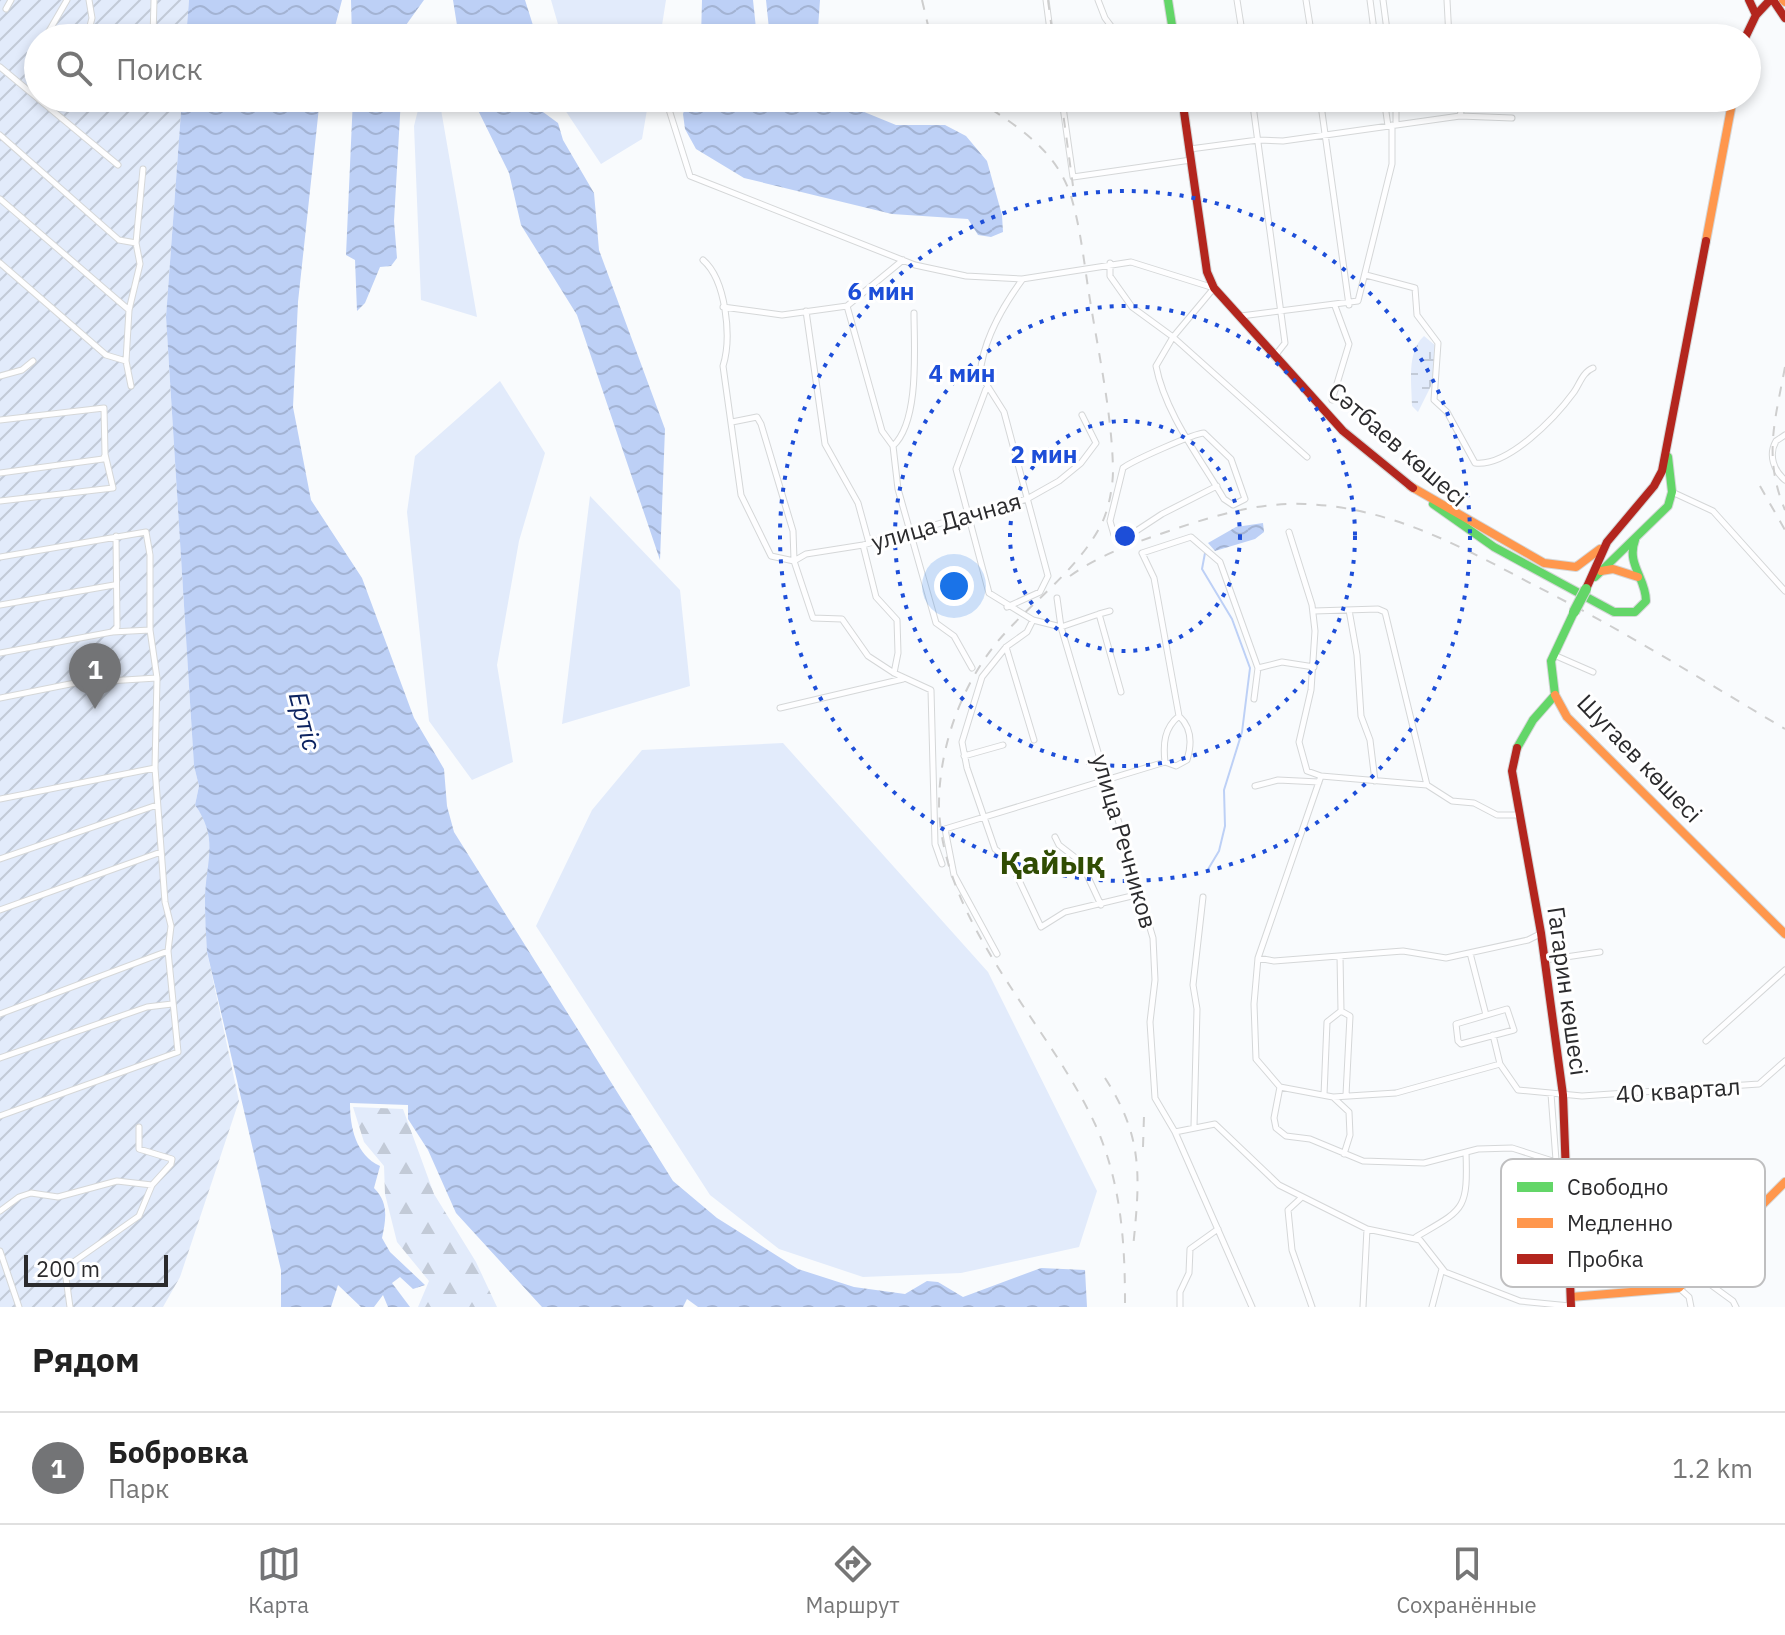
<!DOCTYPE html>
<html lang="ru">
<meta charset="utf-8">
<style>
body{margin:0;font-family:"IBM Plex Sans",sans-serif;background:#f6f6f6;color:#222}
.scale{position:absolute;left:24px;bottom:20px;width:144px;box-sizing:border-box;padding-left:8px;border:4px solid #2b2b2d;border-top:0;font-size:22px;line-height:28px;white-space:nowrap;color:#2b2b2d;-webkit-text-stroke:6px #fff;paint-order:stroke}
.you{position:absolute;left:954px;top:586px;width:28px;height:28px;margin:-20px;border:6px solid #fff;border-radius:50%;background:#1a73e8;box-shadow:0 0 0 12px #1a73e833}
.badge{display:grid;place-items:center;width:52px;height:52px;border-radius:50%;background:#737476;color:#fff;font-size:26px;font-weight:700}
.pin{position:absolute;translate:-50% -66px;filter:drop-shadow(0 2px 4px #0008)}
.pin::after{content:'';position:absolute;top:42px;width:28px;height:24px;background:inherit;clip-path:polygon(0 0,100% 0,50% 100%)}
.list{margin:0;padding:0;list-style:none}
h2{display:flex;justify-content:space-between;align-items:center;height:104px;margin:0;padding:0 32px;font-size:34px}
h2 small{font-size:26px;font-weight:400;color:#767676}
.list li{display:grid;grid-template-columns:52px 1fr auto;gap:24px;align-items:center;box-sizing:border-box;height:112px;padding:0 32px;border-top:2px solid #e0e0e0}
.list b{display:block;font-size:30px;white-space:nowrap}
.list p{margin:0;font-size:26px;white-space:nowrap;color:#767676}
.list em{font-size:26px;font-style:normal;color:#767676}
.icon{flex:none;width:44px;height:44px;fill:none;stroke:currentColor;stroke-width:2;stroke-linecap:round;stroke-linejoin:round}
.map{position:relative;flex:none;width:1785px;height:1307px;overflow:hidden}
.search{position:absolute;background:#fff;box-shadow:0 4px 12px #0003;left:24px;right:24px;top:24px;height:88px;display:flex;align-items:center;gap:20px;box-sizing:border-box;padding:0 28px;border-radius:44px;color:#767676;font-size:30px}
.sheet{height:216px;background:#fff}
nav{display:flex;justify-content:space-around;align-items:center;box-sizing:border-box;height:112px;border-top:2px solid #e0e0e0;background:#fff;font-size:22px;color:#767676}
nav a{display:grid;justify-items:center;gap:4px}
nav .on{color:#737476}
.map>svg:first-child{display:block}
</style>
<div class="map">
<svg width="1785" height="1307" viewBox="0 0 1785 1307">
<defs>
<pattern id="forest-firs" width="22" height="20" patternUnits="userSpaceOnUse" patternTransform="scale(2)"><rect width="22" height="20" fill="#e2ebfb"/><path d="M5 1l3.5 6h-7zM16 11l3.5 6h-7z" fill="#c2cad7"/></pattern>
<pattern id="wetland-marsh" width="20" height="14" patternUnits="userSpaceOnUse" patternTransform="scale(2)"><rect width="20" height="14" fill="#e2ebfb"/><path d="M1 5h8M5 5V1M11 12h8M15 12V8" fill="none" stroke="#c2cad7"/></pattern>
<pattern id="garden-furrows" width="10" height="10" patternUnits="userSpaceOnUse" patternTransform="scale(2)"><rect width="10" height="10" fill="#e2ebfb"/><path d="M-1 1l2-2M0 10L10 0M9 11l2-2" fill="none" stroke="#c2cad7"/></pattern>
<pattern id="water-waves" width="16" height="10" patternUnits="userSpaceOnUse" patternTransform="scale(2)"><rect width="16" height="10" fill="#bdd0f6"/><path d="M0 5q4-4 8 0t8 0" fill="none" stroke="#a3b3d3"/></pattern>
</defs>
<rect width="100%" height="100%" fill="#f9fbfd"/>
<path fill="#e2ebfb" d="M 551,0 L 666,0 L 660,38 L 562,38 Z
M 421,98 L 439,98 L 477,317 L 421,300 L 414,126 Z
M 557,98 L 649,98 L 642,139 L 601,164 Z
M 500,381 L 545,453 L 519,541 L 497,665 L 513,762 L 472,780 L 429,721 L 407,512 L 415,456 Z
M 590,496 L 680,590 L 690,686 L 562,724 Z
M 783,743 L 988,972 L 1097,1191 L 1079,1247 L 961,1273 L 863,1277 L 779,1249 L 710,1195 L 536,926 L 592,810 L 642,750 Z"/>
<path fill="url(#forest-firs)" d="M 353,1107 L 403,1109 L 434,1194 L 476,1262 L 497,1307 L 418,1307 L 429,1281 L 397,1242 L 385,1194 L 384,1166 L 364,1142 Z"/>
<path fill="url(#wetland-marsh)" d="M 1424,336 L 1436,346 L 1432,384 L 1418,412 L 1412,406 C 1412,384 1406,352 1424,336 Z"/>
<path fill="url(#garden-furrows)" d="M 0,0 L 189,0 L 186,38 L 38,38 L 38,98 L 182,98 L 166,317 L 194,766 L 199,786 L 195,805 L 206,821 L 211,852 L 205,899 L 207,952 L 239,1101 L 180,1277 L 163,1307 L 0,1307 Z"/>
<path fill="url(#water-waves)" d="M 189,0 L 342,0 L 332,38 L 186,38 Z
M 351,0 L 424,0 L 406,25 L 405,38 L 352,38 Z
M 453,0 L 525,0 L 537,38 L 459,38 Z
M 702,0 L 753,0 L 757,38 L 701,38 Z
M 766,0 L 820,0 L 818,29 L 769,29 Z
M 182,98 L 320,98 L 298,302 L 293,407 L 311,500 L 362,578 L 414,718 L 444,769 L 447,806 L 454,832 L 673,1181 L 717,1218 L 798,1269 L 854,1287 L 905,1294 L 927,1281 L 938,1282 L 963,1297 L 1041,1268 L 1085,1270 L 1087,1307 L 698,1307 L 687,1299 L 683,1307 L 542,1307 L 456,1213 L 428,1150 L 408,1119 L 408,1105 L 350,1103 C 350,1128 356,1155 380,1166 L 374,1188 C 389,1203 386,1219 382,1238 L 390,1252 L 425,1285 L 413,1289 L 400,1277 L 392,1283 L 410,1307 L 388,1307 L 383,1295 L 374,1307 L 361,1307 L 338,1285 L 331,1307 L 281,1307 L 281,1270 L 207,952 C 206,935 205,918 205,901 C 205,863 220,840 195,805 L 199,786 L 194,766 L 166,317 Z
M 353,98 L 401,98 L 394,221 L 397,258 L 391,266 L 380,267 L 365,303 L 357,311 L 355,260 L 346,255 Z
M 472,98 L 524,98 L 558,123 L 563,140 L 594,193 L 599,250 L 665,429 L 660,560 L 577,315 L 521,225 L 509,173 Z
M 688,98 L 830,98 L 896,125 L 945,125 L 966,136 L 987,161 L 1002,215 L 1003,232 L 991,237 L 978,235 L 968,219 L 892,214 L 744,178 L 696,149 L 685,129 L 683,114 Z
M 1263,523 L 1264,532 L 1255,539 L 1215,551 L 1208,543 L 1236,527 Z"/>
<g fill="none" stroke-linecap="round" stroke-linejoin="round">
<path stroke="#bdd0f6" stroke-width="2" d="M 1205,553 L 1202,569 L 1232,619 L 1250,668 L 1242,732 L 1224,790 L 1225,826 L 1219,851 L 1207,871"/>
<g stroke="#d5d7d8" stroke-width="7">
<path id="street" d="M 1046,0 L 1051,38
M 1098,0 L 1105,18 L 1120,38
M 1237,0 L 1243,38
M 1306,0 L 1312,38
M 1370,0 L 1375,38
M 1383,0 L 1388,38
M 1447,0 L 1449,38
M 6,9 L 11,0
M 45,38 L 67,0
M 87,38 L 92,18 L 89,0
M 153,38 L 154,0
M 0,67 L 118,165
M 1058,98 L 1059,107 L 1063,107 L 1073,177 L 1191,160
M 1252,98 L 1285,343 L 1274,357
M 1320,98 L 1349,305
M 1384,98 L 1388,126
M 666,100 L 690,176 L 915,265 L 966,276 L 1022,279 L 1131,262 L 1214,288 L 1173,337 L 1156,366 C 1165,413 1200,458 1224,499 L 1233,505 L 1245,499 L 1231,459 L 1204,433 C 1195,433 1132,461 1123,468 L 1110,521 L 1114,535 L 1127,537 L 1162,514 L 1217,486
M 1063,107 L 1119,98
M 1460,116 L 1464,98
M 1396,124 L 1396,98
M 0,135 L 119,240 L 136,243 L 140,264 L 129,310 L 126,361 L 106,355 L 0,263
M 1190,149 L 1258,140 L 1283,141 L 1460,116 L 1512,118
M 0,199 L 129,310
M 136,243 L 143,169
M 703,260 C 726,280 732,337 723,366 L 741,495 L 771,556 L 794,561 L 813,618 L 842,619 L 868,656 L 894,673 L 931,690 L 935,844 L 942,864
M 1110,263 L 1110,276 L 1132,307 L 1173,337 L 1307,457
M 1366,275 L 1415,288 L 1417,315 L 1438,343 L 1434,400 L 1447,412 L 1475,463 C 1508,467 1555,418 1574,392 C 1580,383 1583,372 1593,368
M 847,306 L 882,431 L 893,446 L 898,489 L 936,623 L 954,636 L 972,668
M 723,307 L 782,315 L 847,306 L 903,260
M 806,311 L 825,444 L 858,503 L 869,543
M 1241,316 L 1358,301 L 1392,164 L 1392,125
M 126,361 L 131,386
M 0,376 L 22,370 L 33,361
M 986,389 L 956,469 L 989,593 L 1033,620 L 1061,627 L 1153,938 L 1155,980 L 1150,1022 L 1155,1098 L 1175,1132 L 1252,1307
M 1332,400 L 1349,344 L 1335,306
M 0,420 L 104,408 L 105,454 L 113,488 L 0,501
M 732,422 L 757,417 L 761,424 L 793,531 L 794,560
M 1785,435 L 1776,441 C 1768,455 1774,471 1785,480
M 893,446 C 920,421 914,347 914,313
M 0,473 L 103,459 L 105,455
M 1672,492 L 1713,511 L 1785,591
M 1289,532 L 1312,605 L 1315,631 L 1311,690 L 1299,742 L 1307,771 L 1321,776 L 1258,958 L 1254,1004 L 1256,1059 L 1280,1087 L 1274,1118 L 1276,1128 L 1286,1136 L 1310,1139 L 1363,1161 L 1424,1163 L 1478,1149 L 1512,1148 L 1565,1165
M 863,545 L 876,597 L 897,620 L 898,653 L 894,673
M 0,557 L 146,532 L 150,555 L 150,630 L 157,678 L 155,768 L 0,799
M 794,561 L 806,554 L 863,545 L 1027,499 L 1059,481 L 1081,463 L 1096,443 L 1082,415
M 1057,598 L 1061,627 L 1099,614 L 1121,692
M 0,605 L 114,585
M 1007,607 L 1040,592 L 1048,576 L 1004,412 L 980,374 C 983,341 1003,306 1022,280
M 1349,610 L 1357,655 L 1361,716 L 1370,740 L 1375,781
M 1314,611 L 1378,609 L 1385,612 L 1427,785
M 1099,614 L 1110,611
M 1033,620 L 1027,632 L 1006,647 L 982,677 L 962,742 L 967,768 L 995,849 L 1010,861 L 1041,927 L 1065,912 L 1140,894
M 112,632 L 117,627 L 116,536
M 1006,647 L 1034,740
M 0,653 L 112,632 L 150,630
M 1554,655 L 1593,672
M 1258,668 L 1282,662 L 1314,667
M 0,698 L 75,683 L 157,678
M 780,708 L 903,679
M 1179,716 L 1154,578 L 1142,553 L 1191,537 L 1220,562 L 1258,668 L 1254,699
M 1179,716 C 1192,728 1192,744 1187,760 L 1176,766 L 1165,762 C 1163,744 1164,728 1179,716 Z
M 964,756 L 1003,745
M 1321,776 L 1427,785 L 1452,801 L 1474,803 L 1497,815 L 1519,815
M 1255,786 L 1278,780 L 1319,782
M 1055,837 L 1059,845 L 1081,862 L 1101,905
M 0,859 L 157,805
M 0,910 L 161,852
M 1470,953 L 1486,1015
M 997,954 L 954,875 L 945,829 L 1165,762
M 1258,958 L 1274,961 L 1403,951 L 1446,958 L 1528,940 L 1540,934
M 1545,960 L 1600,952
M 1507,1009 L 1514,1030 L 1461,1044 L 1458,1041 L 1456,1024 Z
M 1341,1011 L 1350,1016 L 1346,1095
M 0,1014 L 168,951
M 1493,1035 L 1500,1064
M 1706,1041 L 1785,970
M 0,1058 L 147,1007 L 172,1004
M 1280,1087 L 1333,1097 L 1396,1093 L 1500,1064 L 1518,1090 L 1582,1096 L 1759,1084 L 1785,1061
M 1551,1094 L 1556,1160
M 1324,1095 L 1327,1022 L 1341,1011 L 1340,956
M 1334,1098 L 1349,1112 L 1350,1135 L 1344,1154
M 0,1116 L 178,1052 L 168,951 L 171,926 L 165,902 L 155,768
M 1194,1126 L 1197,1009 L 1193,985 L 1203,897
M 1175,1132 L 1215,1124 L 1279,1185 L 1367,1229 L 1420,1240 L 1445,1272 L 1520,1301 L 1570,1306
M 1301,1198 L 1288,1210 L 1292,1250 L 1312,1307
M 0,1211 L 19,1197 L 31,1193 L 58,1197 L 117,1181 L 152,1185
M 1416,1237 C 1464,1209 1468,1211 1466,1152
M 0,1251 L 19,1307
M 1696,1274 L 1733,1301 L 1736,1307
M 1679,1288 L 1689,1297 L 1691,1307
M 70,1307 L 65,1271 L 72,1263 L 139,1216 L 152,1185 L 171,1164 L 172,1159 L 139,1149 L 139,1127
M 1180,1307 L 1180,1292 L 1189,1273 L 1190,1249 L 1218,1229
M 1363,1307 L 1367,1229
M 1432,1307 L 1442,1269"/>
</g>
<g stroke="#d5d7d8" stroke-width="10">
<path id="fast" d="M 1168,0 L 1174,38
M 1433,504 L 1494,547 L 1614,612 L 1635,612 L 1646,601 C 1646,578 1626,564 1635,540
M 1595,577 L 1668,506 L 1672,492 L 1668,457
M 1517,748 L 1533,720 L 1555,695 L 1551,661 L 1574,612"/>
</g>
<g stroke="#d5d7d8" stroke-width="10">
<path id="slow" d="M 1783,0 L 1785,2
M 1706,241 L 1733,98
M 1410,486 L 1544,563 L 1576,567 L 1600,549
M 1601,571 L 1613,569 L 1638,577
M 1555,695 L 1567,717 L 1785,934
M 1571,1297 L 1679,1288 L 1785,1182"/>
</g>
<g stroke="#d5d7d8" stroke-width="10">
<path id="jam" d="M 1749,0 L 1756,15
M 1773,0 L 1785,18
M 1745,38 L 1756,15 L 1770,0
M 1182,98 L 1207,272 L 1214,288 L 1343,431 L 1413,488
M 1586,589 L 1607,542 L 1654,486 L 1662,471 L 1706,241
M 1517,748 L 1512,771 L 1541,933 L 1563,1095 L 1571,1307"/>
</g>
<use href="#street" stroke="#fefeff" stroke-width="5"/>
<use href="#fast" stroke="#63d668" stroke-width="8"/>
<use href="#slow" stroke="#ff974d" stroke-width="8"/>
<use href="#jam" stroke="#b3261e" stroke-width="8"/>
<path stroke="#cecece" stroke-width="2" stroke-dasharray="10 10" stroke-linecap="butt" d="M 922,0 L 931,38
M 1048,0 L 1053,38
M 975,98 C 1014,125 1053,146 1070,193 C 1081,228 1084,264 1090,300 C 1099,356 1112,414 1113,470 C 1113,486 1109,508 1102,523 C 1080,567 1038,597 1006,632 C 964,677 939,744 939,805 C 941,923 1047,1021 1095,1124 C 1121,1182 1125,1241 1125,1303
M 1061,98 L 1073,186
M 1785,367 C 1775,421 1763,457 1785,510
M 1760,486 L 1785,530
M 1070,576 C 1101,554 1134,543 1169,531 C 1213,516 1258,502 1305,504 C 1389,507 1460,546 1532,584 C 1619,628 1701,679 1785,729
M 1105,1078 C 1144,1138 1140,1178 1133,1248
M 1143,1147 L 1144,1116"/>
<g stroke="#d5d7d8" stroke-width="12" stroke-linecap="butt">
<path id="fast-bridge" d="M 1574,612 L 1586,589"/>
</g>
<use href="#fast-bridge" stroke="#63d668" stroke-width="10"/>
</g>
<g fill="none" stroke="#1d4ed8" stroke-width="4" stroke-dasharray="4 8">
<circle cx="1125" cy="536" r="115"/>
<circle cx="1125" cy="536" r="230"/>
<circle cx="1125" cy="536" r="345"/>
</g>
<g text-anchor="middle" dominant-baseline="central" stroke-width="6" stroke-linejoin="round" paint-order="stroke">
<g font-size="24" fill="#2b2b2d" stroke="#fff">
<text transform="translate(1398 444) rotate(41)">Сәтбаев көшесі</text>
<text transform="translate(946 521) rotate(-16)">улица Дачная</text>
<text transform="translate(1640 758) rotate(46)">Шугаев көшесі</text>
<text transform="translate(1125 841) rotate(74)">улица Речников</text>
<text transform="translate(1568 991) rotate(82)">Гагарин көшесі</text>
<text transform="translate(1678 1090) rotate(-4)">40 квартал</text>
</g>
<g font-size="26" font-style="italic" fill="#0c2360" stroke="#fff">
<text transform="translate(306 721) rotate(75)">Ертіс</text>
</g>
<g font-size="32" font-weight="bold" fill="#304c03" stroke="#fff">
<text x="1052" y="862">Қайық</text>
</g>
</g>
<rect x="1501" y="1159" width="264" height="128" rx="12" fill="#fff" stroke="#bfbfc0" stroke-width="2"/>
<rect x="1517" y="1182" width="36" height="10" fill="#63d668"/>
<rect x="1517" y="1218" width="36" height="10" fill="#ff974d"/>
<rect x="1517" y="1254" width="36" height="10" fill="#b3261e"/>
<g font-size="22" fill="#2b2b2d">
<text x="1567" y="1195">Свободно</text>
<text x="1567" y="1231">Медленно</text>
<text x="1567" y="1267">Пробка</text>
</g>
<circle cx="1125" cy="536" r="12" fill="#1d4ed8" stroke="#fff" stroke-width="4"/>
<g font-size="24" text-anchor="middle" font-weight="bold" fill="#1d4ed8" stroke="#fff" stroke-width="6" stroke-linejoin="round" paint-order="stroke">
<text x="881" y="300">6 мин</text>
<text x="962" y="382">4 мин</text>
<text x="1044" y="463">2 мин</text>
</g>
</svg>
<div class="scale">200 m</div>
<div class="you"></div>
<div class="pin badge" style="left:95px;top:709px">1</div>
<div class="search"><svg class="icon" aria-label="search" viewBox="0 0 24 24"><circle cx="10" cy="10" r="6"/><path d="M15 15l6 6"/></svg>Поиск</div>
</div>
<section class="sheet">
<h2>Рядом<small></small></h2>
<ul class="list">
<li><span class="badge">1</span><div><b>Бобровка</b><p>Парк</p></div><em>1.2 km</em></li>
</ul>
</section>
<nav>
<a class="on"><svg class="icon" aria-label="map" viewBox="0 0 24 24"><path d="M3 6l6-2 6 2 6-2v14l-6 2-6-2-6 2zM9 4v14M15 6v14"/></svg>Карта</a>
<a><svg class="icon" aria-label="directions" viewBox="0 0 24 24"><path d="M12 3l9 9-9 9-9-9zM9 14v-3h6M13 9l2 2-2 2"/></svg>Маршрут</a>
<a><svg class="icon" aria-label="saved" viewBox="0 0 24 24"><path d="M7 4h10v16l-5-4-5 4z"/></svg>Сохранённые</a>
</nav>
